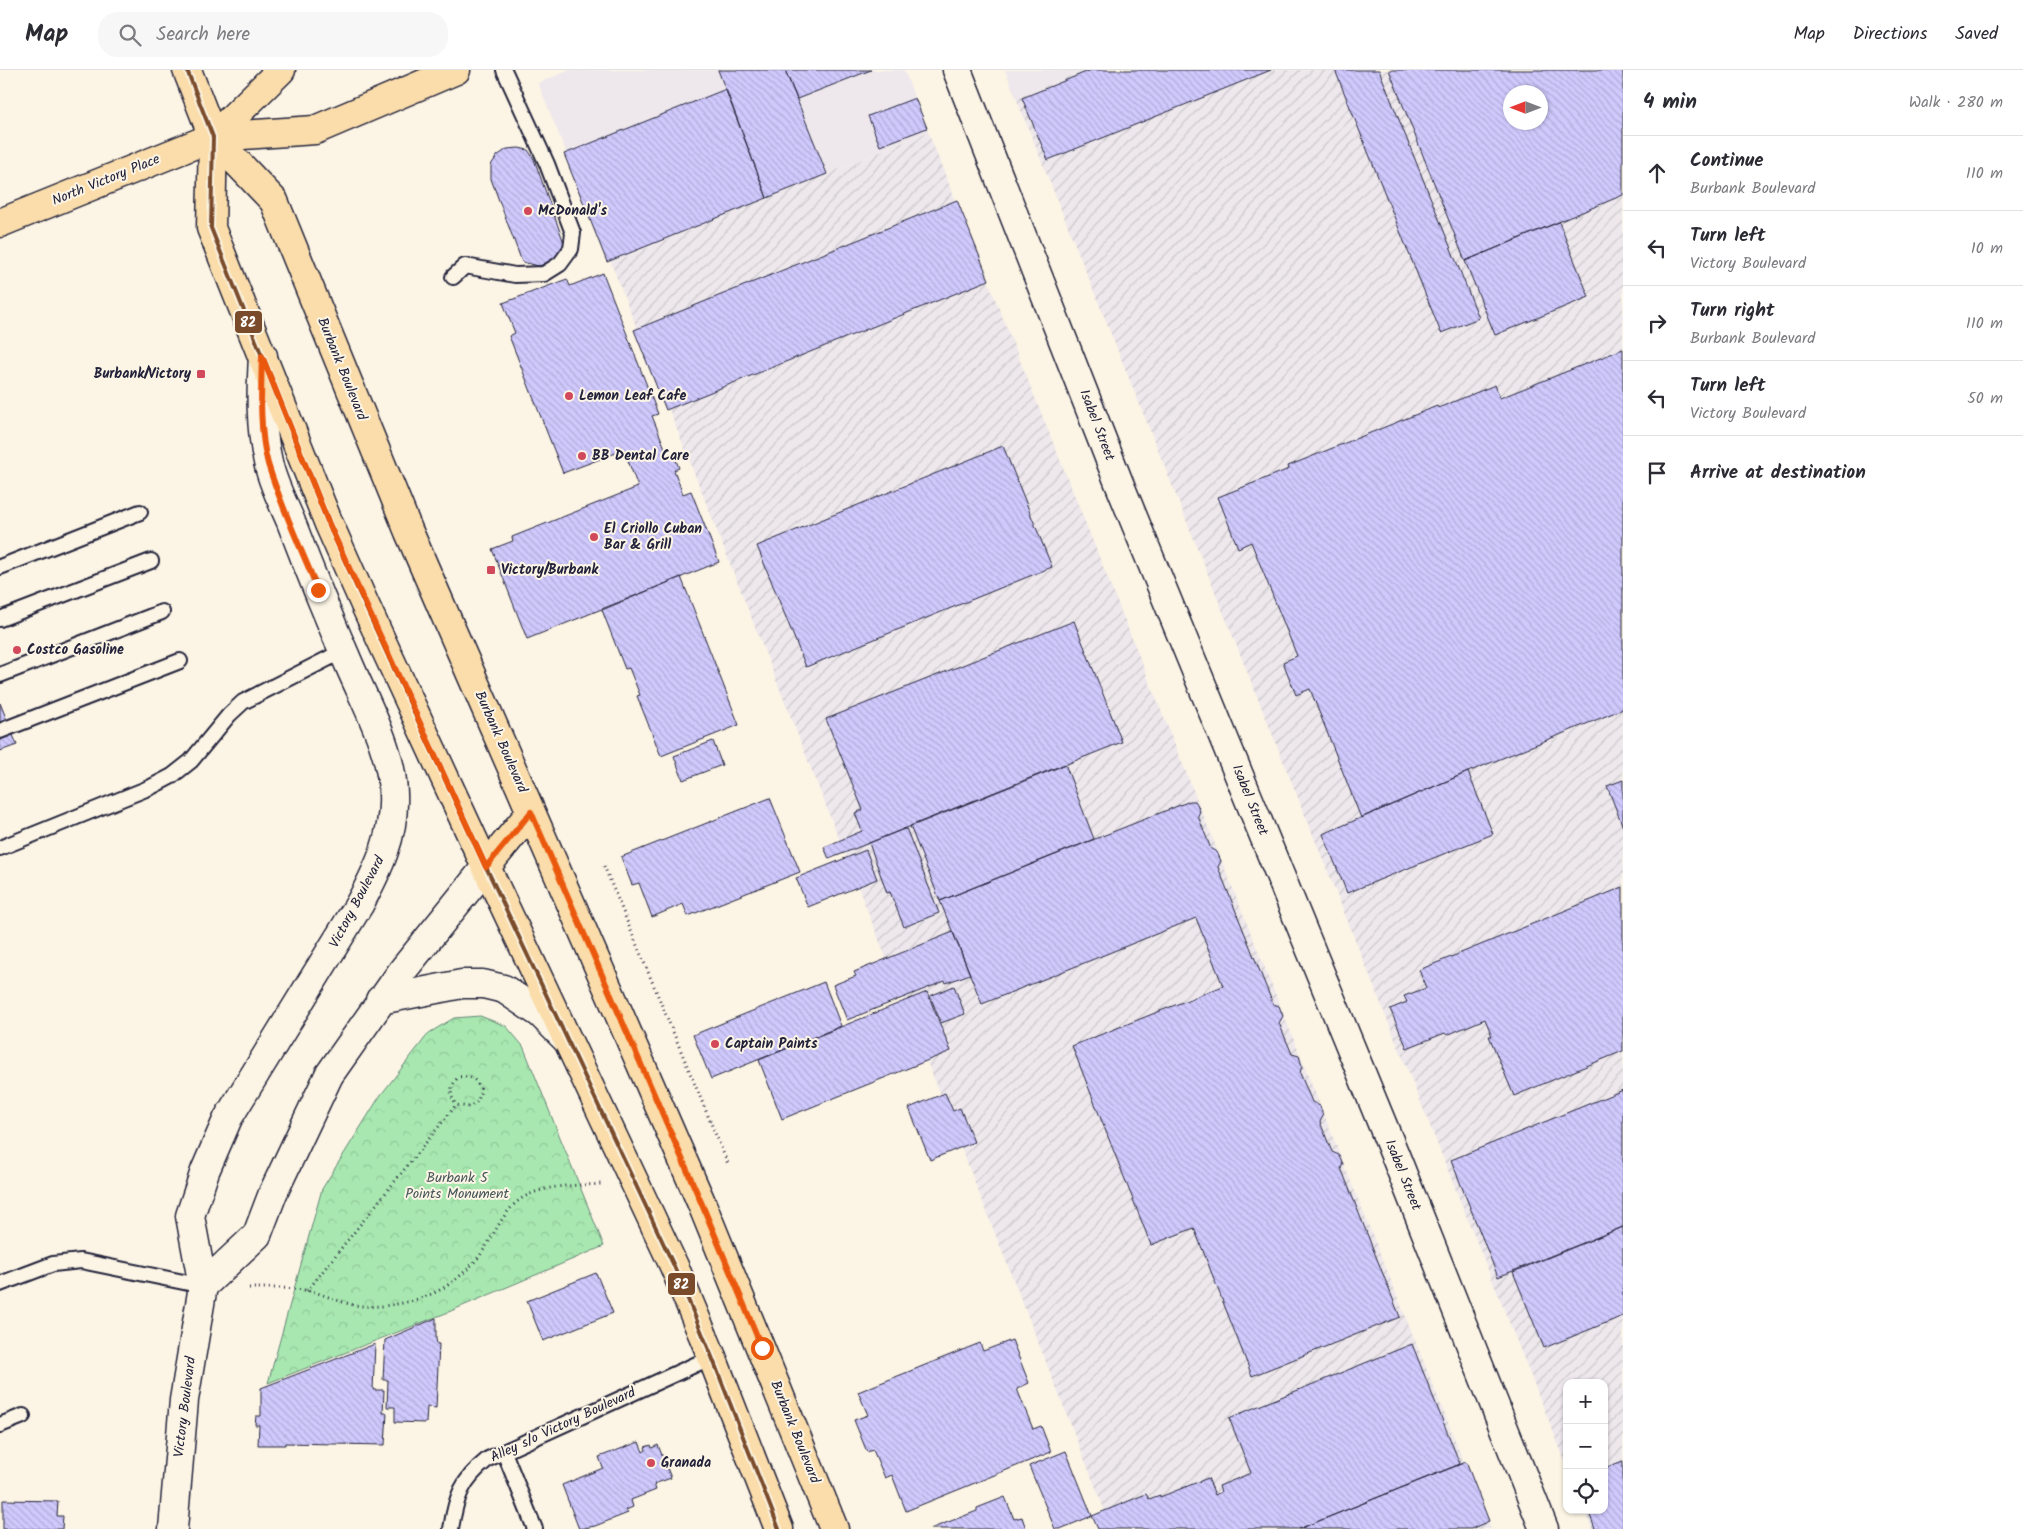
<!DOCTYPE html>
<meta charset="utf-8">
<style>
body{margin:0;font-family:Kalam,sans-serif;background:#f7f7f7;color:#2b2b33}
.controls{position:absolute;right:15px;bottom:15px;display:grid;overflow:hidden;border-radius:10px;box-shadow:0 1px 4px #0004}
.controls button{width:45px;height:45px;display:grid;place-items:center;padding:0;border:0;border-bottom:1px solid #e1e1e2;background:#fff;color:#2b2b33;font:25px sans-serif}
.compass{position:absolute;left:1503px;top:15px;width:45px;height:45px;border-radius:50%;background:#fff;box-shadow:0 1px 4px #0004;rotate:270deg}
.stop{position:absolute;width:15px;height:15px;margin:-11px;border:4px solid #ea580c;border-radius:50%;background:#fff}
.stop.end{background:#ea580c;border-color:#fff;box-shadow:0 1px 5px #0008}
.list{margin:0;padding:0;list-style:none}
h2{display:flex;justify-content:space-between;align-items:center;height:65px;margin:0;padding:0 20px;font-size:21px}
h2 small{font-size:16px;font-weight:400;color:#7c7c81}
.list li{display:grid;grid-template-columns:32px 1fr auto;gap:15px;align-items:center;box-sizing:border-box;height:75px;padding:0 20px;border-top:1px solid #e1e1e2}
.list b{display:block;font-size:19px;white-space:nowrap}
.list p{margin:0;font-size:16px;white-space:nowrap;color:#7c7c81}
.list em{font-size:16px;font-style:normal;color:#7c7c81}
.icon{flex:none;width:28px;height:28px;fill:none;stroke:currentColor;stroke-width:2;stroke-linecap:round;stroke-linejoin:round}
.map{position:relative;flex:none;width:1623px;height:1459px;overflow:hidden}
header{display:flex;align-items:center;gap:30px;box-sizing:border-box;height:70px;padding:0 25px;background:#fff;border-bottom:1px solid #e1e1e2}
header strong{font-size:24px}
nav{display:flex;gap:28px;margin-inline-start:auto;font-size:18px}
.search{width:350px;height:45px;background:#f7f7f7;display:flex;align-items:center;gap:12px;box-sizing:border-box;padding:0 18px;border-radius:20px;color:#7c7c81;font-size:19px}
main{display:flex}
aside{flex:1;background:#fff}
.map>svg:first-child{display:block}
</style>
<header>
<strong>Map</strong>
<div class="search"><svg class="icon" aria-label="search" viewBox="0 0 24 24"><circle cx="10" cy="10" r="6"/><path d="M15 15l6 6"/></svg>Search here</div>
<nav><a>Map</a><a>Directions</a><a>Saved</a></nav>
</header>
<main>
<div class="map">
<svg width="1623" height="1459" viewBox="0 0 1623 1459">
<defs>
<pattern id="industrial-furrows" width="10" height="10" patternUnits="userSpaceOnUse" patternTransform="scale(1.25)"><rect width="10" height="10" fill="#eee8ec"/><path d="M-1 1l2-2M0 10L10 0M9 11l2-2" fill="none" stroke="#ccc7cb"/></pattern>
<pattern id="park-crowns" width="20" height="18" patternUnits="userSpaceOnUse" patternTransform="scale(1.25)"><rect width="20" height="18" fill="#a8e8b0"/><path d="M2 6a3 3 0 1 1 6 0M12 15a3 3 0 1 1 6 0" fill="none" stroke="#90c798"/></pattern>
<pattern id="building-back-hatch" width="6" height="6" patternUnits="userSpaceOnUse" patternTransform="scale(1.25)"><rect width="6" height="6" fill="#cfc9fc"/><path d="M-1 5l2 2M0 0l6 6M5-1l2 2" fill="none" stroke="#b1acd9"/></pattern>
</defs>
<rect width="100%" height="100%" fill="#fcf5e5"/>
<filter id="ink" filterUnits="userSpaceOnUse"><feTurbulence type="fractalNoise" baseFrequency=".02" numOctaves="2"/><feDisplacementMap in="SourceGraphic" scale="10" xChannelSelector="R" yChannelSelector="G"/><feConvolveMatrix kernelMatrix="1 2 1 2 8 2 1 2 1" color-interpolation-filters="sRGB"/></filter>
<g filter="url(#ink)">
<path fill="#eee8ec" d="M 570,0 L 904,0 L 928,62 L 611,193 L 538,13 Z
M 1005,0 L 1084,0 L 1016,28 Z"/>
<path fill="url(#industrial-furrows)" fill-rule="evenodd" d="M 1084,0 L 1623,0 L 1623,1459 L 1592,1459 L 1584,1440 L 1604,1440 L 1604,1313 L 1567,1313 L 1567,1396 L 1016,28 ZM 1510,22 L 1540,22 L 1540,52 L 1510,52 Z
M 928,62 L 1491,1459 L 1112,1459 L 611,193 Z"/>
<path fill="url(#park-crowns)" stroke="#658576" d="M 480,946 L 506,956 L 523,976 L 604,1176 L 446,1243 L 268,1313 L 322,1119 L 380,1026 L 429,963 L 454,948 Z"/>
<path fill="url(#building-back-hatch)" stroke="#22223b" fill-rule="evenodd" d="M 718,0 L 785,0 L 827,104 L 767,128 Z
M 785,0 L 871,0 L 797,29 Z
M 1091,0 L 1271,0 L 1048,90 L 1022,28 Z
M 1335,0 L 1379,0 L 1479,248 L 1441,263 Z
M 1389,0 L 1623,0 L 1623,125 L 1465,191 ZM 1510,22 L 1540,22 L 1540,52 L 1510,52 Z
M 726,19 L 767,128 L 607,192 L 564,84 Z
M 915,28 L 927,58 L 880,76 L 868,46 Z
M 519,78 L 528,80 L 534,89 L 564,173 L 554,191 L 539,196 L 522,192 L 491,109 L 491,95 L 497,86 L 507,79 Z
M 957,130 L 989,210 L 666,340 L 634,260 Z
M 1559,152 L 1589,227 L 1495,265 L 1465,191 Z
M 603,203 L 658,344 L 652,346 L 669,388 L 674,385 L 679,398 L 674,400 L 683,424 L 691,421 L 719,492 L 527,569 L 492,479 L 513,471 L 512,467 L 638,417 L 624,380 L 563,403 L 509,266 L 515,263 L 503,233 L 567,209 L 570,216 Z
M 1623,279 L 1623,639 L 1468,702 L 1361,748 L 1310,619 L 1296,625 L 1283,592 L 1297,586 L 1251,472 L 1238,478 L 1218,427 L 1289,399 L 1288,396 L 1437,336 L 1438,338 L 1495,315 L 1500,328 Z
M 1003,376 L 1052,497 L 806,597 L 757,476 Z
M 681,507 L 739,655 L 661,686 L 637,626 L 640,625 L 629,598 L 625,599 L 602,540 Z
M 1074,551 L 1122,672 L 829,789 L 824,777 L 862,761 L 855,743 L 863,740 L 826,649 Z
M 0,633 L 17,675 L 0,681 Z
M 713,671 L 722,695 L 683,710 L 674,686 Z
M 1065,694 L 1094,769 L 940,831 L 910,756 Z
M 1468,702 L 1493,764 L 1347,823 L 1323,764 Z
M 1623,710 L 1623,757 L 1607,716 Z
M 770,728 L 800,802 L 688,846 L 683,834 L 652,847 L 639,813 L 632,815 L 621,787 Z
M 1190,731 L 1195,731 L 1197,734 L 1200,741 L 1198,746 L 1211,779 L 1217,782 L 1221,791 L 1218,797 L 1273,934 L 1279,936 L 1283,946 L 1279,953 L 1292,984 L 1299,986 L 1302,996 L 1300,1003 L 1312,1032 L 1320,1036 L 1323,1046 L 1320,1052 L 1332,1082 L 1339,1085 L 1343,1094 L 1341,1098 L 1400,1247 L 1252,1306 L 1194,1158 L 1151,1175 L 1072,976 L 1223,916 L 1196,848 L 982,934 L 940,831 Z
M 906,758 L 939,843 L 904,857 L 890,822 L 887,823 L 869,773 Z
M 866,780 L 877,809 L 808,837 L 796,808 Z
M 1623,817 L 1623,981 L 1514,1026 L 1489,966 L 1492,966 L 1485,949 L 1447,965 L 1445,963 L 1407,978 L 1390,939 L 1407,932 L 1404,926 L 1426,918 L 1419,900 Z
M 953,862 L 970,904 L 946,913 L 945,911 L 847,950 L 833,915 L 856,906 L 854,902 Z
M 824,912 L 841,956 L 711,1009 L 693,965 Z
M 954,916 L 965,944 L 941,953 L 930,926 Z
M 927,922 L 951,981 L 782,1049 L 759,990 Z
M 1623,1020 L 1623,1157 L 1498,1207 L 1451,1090 Z
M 945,1023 L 953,1041 L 960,1038 L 974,1072 L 930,1090 L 909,1038 Z
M 1623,1157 L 1623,1246 L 1544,1278 L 1513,1202 Z
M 596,1203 L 613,1243 L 543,1271 L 527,1231 Z
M 436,1248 L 436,1269 L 437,1274 L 439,1274 L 436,1338 L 427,1337 L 426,1353 L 395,1352 L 395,1337 L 387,1337 L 388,1310 L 383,1310 L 385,1270 Z
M 1012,1270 L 1029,1313 L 1017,1319 L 1033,1359 L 1041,1356 L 1051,1382 L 906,1441 L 892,1405 L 885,1408 L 873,1380 L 867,1382 L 854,1350 L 868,1345 L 858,1322 L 980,1273 L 983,1281 Z
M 375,1274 L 373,1320 L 384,1320 L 383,1343 L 387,1343 L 385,1375 L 285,1373 L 285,1375 L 258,1375 L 259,1355 L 255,1355 L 256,1346 L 261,1346 L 261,1318 Z
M 1412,1274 L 1460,1394 L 1299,1459 L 1098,1459 L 1092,1446 L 1146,1424 L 1149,1429 L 1160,1425 L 1160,1427 L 1208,1408 L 1215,1425 L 1221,1422 L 1219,1416 L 1251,1403 L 1229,1348 Z
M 639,1372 L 643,1382 L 646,1380 L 645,1377 L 651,1375 L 652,1378 L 658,1375 L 671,1408 L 654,1414 L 656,1420 L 631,1430 L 633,1437 L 626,1440 L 628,1443 L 595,1456 L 579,1459 L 562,1415 L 603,1398 L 599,1387 Z
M 1066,1381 L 1092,1446 L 1060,1459 L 1055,1459 L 1029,1396 Z
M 1623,1391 L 1623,1459 L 1595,1459 L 1588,1440 L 1604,1440 L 1604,1398 Z
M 1466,1392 L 1489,1451 L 1471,1459 L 1299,1459 Z
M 1005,1427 L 1014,1449 L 1022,1447 L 1026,1459 L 930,1459 L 977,1441 L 977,1438 Z
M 3,1430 L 58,1431 L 57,1446 L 63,1446 L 62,1459 L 3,1459 Z"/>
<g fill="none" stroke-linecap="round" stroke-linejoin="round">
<g stroke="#22223b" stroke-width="18">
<path id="lane" d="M 453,207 L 465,196 L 515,205 L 544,204 L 560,194 L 571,179 L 573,163 L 547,94 L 504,0
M 0,497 L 140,442
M 0,549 L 151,491
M 0,605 L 162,542
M 0,661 L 180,591
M 0,778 L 151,717 L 172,706 L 191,691 L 229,645 L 243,632 L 343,581
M 0,1214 L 53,1194 L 81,1191 L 203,1216
M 0,1355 L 23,1346
M 504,1382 L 535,1459
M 451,1459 C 456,1426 462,1410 488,1389 L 712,1287"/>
</g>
<g stroke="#22223b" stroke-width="31">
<path id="street" d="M 957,0 L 1119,413 L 1397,1090 L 1544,1459"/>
</g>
<g stroke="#22223b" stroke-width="31">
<path id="secondary" d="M 380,930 L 462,914 L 483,914 L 504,919 L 541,944 L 566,969
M 203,1216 L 257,1165 L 273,1123 L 329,1005 L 403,900 L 486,797
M 173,1459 L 184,1330 L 203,1216 L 190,1146 L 205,1101 L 228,1048 L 359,835 C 378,800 395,765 393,724 C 392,681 368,638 351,599 C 330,551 310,502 291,452 C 283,433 272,412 268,392 C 260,358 261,321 263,286"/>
</g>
<g stroke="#22223b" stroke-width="31">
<path id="primary" d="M 187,0 L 213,67 L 211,158 L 329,454 L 365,535 L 486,797 L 674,1196 L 712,1287 L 779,1459
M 213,67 L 274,131 L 409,462 L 701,1132 L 834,1459
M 213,67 L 281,0
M 0,153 L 213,67 L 315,60 L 456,0
M 486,797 L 531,742"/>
</g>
<path stroke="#22223b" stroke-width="3" stroke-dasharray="1 4" stroke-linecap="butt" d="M 604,796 L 728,1094
M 249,1218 C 270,1218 293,1217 314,1222 C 327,1226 340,1232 354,1235 C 378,1239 406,1234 429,1225 C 447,1218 464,1204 477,1189 C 494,1169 502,1138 526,1126 C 550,1114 575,1116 601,1114
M 307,1221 L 456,1035 L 469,1037 L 478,1031 L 481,1019 C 475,1008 471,1006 458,1007 C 450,1018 449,1023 456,1035"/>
<use href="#lane" stroke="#fcf5e5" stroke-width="14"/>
<use href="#street" stroke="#fcf5e5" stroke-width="28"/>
<use href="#secondary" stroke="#fcf5e5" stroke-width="28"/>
<use href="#primary" stroke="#faddab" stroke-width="28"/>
<g stroke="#fcf5e5" stroke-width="8">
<path id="bus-1" d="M 187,0 L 213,67 L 211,158 L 329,454 L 365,535 L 486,797 L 674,1196 L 712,1287 L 779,1459"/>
</g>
<use href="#bus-1" stroke="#7a4b2a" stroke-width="4"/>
</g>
</g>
<g fill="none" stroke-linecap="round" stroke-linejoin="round" filter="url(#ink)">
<path stroke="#ea580c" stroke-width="6" d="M 318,520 C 301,479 281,436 268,394 C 259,362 261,320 262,286 L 329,454 L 486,797 L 531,742 L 701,1132 L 762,1278"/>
</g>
<g fill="#d1495b" stroke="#fcf5e5" stroke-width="2">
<circle cx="528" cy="141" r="5"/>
<rect x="196" y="299" width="10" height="10" rx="2.5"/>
<circle cx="569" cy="326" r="5"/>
<circle cx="582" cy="386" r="5"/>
<circle cx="594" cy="467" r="5"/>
<rect x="486" y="495" width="10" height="10" rx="2.5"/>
<circle cx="17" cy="580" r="5"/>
<circle cx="715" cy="974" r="5"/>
<circle cx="651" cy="1393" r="5"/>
</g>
<g text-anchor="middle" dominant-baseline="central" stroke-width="4" stroke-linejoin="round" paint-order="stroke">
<g font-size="14" fill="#22223b" stroke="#fcf5e5">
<text transform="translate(106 110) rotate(-22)">North Victory Place</text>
<text transform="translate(342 299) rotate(68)">Burbank Boulevard</text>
<text transform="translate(1097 355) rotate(69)">Isabel Street</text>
<text transform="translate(501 672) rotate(66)">Burbank Boulevard</text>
<text transform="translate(1250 730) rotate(68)">Isabel Street</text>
<text transform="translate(357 832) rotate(-62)">Victory Boulevard</text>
<text transform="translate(1403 1105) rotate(68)">Isabel Street</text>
<text transform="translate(185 1337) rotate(-83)">Victory Boulevard</text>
<text transform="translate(563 1355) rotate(-25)">Alley s/o Victory Boulevard</text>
<text transform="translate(795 1362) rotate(68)">Burbank Boulevard</text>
</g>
<g font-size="14" font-weight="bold" fill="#22223b" stroke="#fcf5e5" text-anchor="start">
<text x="538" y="141">McDonald's</text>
<text x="191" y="304" text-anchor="end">Burbank/Victory</text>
<text x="579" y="326">Lemon Leaf Cafe</text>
<text x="592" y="386">BB Dental Care</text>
<text x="604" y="459">El Criollo Cuban<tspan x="604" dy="16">Bar &amp; Grill</tspan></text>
<text x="501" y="500">Victory/Burbank</text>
<text x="27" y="580">Costco Gasoline</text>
<text x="725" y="974">Captain Paints</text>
<text x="661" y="1393">Granada</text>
</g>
<g font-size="14" fill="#445458" stroke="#fcf5e5">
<text x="457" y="1108">Burbank 5<tspan x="457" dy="16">Points Monument</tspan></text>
</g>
</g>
<g stroke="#fcf5e5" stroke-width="2">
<rect x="234" y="240" width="29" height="24" rx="5" fill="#7a4b2a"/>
<rect x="667" y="1202" width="29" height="24" rx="5" fill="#7a4b2a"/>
</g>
<g font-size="14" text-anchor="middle" font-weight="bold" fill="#fff">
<text x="248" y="257">82</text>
<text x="681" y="1219">82</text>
</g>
</svg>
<div class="controls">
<button>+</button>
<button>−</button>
<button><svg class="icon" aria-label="locate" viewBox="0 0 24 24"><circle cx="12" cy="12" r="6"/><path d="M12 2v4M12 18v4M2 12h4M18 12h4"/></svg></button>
</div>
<svg class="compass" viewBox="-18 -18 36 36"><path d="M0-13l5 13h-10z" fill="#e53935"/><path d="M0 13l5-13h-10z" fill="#7c7c81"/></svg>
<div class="stop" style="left:762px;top:1278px"></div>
<div class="stop end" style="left:318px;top:520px"></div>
</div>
<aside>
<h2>4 min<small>Walk · 280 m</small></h2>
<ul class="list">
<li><svg class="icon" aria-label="ahead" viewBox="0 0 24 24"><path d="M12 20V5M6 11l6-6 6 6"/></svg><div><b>Continue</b><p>Burbank Boulevard</p></div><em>110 m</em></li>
<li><svg class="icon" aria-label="left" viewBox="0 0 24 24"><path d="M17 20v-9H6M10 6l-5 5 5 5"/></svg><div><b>Turn left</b><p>Victory Boulevard</p></div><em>10 m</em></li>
<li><svg class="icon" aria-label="right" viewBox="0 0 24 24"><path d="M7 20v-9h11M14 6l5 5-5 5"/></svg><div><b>Turn right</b><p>Burbank Boulevard</p></div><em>110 m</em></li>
<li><svg class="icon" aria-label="left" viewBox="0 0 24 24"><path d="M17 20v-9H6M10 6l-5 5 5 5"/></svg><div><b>Turn left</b><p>Victory Boulevard</p></div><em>50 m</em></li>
<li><svg class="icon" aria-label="arrive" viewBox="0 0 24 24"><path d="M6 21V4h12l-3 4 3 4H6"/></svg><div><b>Arrive at destination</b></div></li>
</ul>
</aside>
</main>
